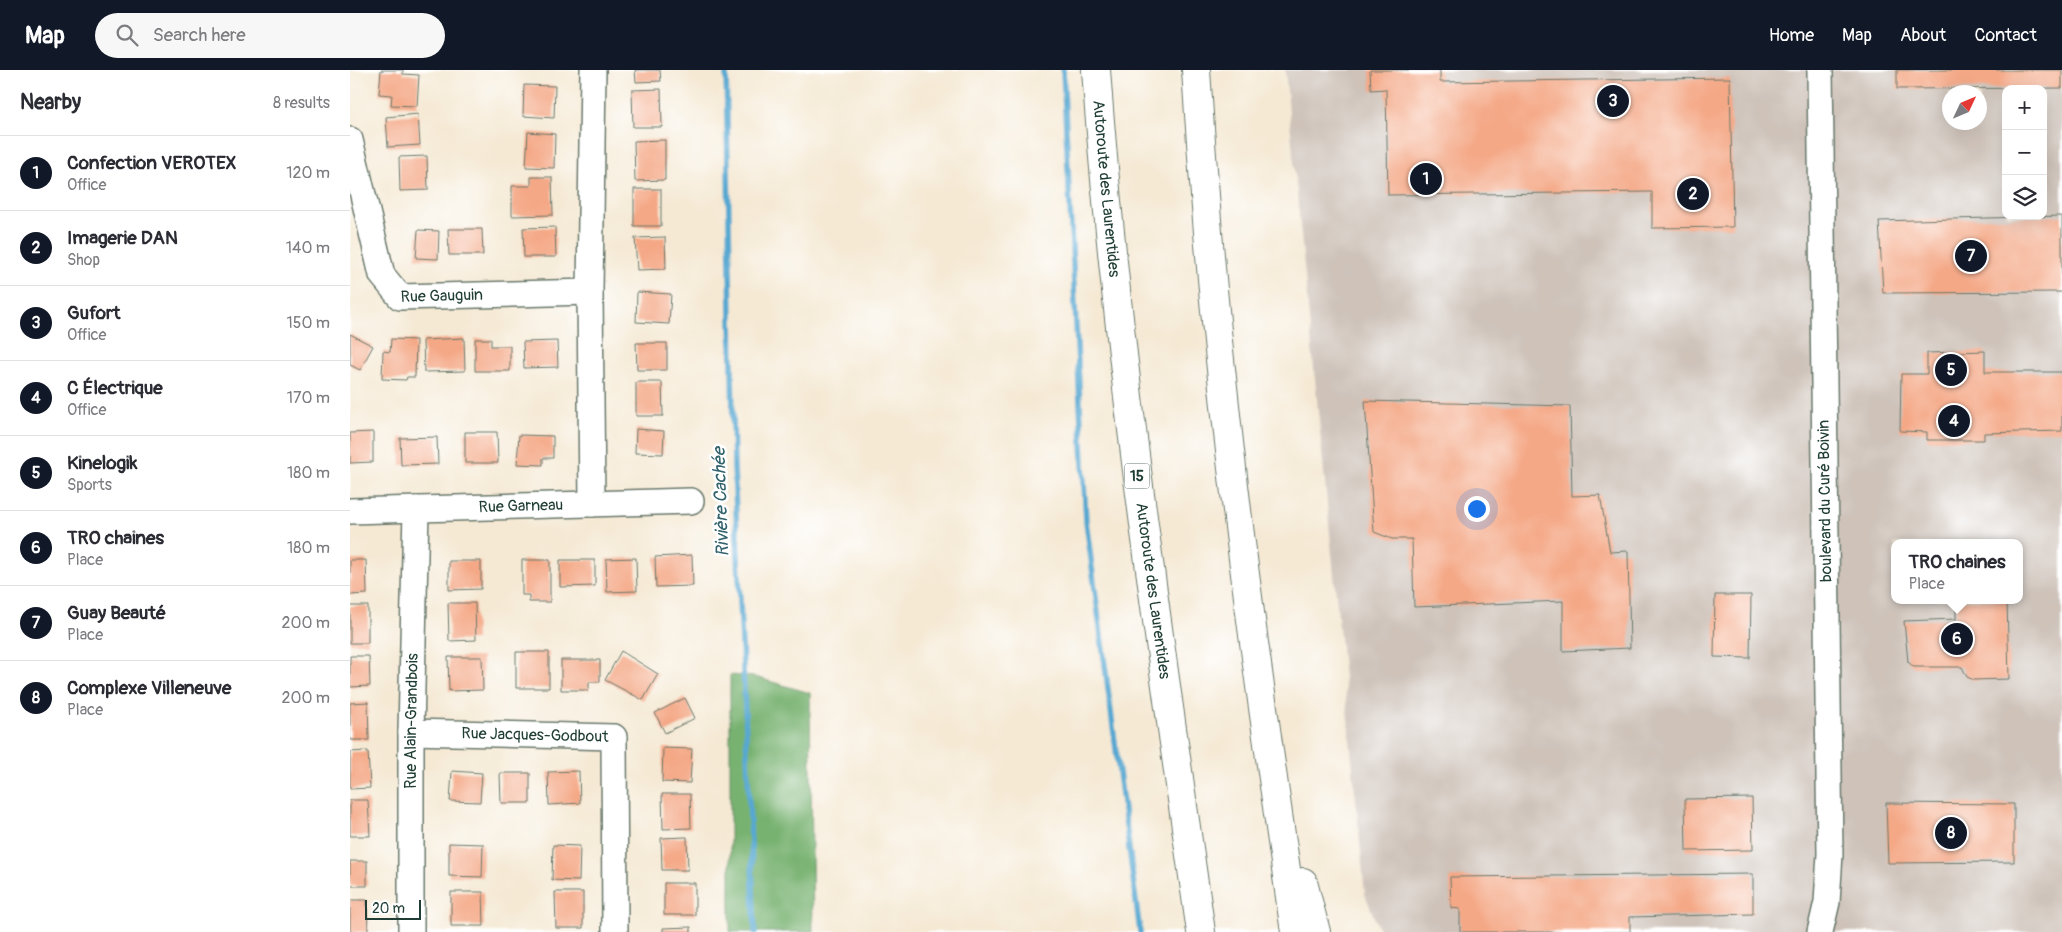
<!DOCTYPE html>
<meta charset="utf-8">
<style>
body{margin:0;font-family:Pangolin,sans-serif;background:#f7f7f7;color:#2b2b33}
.controls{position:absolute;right:15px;top:15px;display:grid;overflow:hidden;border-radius:10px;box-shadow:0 5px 20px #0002}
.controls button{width:45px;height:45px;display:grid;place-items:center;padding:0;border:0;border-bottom:1px solid #e1e1e2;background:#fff;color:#2b2b33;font:25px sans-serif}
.compass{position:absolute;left:1592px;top:15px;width:45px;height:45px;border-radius:50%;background:#fff;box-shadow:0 5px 20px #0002;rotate:46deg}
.scale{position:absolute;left:15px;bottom:12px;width:56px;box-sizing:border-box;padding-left:5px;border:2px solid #1f3d34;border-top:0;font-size:14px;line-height:18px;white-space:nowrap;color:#1f3d34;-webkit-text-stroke:4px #fff;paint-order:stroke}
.you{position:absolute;left:1126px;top:438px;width:18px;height:18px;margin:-12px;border:4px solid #fff;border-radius:50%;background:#1a73e8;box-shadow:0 0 0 8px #1a73e833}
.badge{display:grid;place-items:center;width:32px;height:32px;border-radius:50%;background:#111827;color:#fff;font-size:16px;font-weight:700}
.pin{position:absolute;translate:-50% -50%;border:2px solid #fff;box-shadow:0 1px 5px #0006}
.popup{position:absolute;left:1541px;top:469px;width:132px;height:65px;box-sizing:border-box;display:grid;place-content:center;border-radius:10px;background:#fff;filter:drop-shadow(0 1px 4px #0005);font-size:16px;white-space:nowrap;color:#7c7c81}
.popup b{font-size:19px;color:#2b2b33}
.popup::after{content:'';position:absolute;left:50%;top:100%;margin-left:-10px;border:10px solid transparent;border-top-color:#fff}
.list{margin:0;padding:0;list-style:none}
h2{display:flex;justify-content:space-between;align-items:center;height:65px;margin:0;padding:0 20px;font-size:21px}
h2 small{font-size:16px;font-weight:400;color:#7c7c81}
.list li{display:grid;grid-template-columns:32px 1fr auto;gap:15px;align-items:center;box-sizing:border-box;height:75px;padding:0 20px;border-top:1px solid #e1e1e2}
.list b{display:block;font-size:19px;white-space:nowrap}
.list p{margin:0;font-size:16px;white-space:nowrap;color:#7c7c81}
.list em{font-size:16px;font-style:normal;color:#7c7c81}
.icon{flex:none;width:28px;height:28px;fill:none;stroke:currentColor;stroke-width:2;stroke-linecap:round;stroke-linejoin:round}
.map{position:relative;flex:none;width:1712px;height:862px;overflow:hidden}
header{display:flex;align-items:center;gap:30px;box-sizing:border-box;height:70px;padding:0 25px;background:#111827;color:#fff}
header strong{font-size:24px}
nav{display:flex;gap:28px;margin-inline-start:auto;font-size:18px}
.search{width:350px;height:45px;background:#f7f7f7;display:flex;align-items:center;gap:12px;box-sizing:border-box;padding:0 18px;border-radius:28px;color:#7c7c81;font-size:19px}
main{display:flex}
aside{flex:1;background:#fff}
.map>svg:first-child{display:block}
</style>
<header>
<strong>Map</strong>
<div class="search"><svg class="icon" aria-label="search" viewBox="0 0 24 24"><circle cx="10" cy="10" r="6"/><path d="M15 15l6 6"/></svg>Search here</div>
<nav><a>Home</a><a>Map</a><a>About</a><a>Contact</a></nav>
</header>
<main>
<aside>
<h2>Nearby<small>8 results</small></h2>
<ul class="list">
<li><span class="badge">1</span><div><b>Confection VEROTEX</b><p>Office</p></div><em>120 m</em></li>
<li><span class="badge">2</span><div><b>Imagerie DAN</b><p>Shop</p></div><em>140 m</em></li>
<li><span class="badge">3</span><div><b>Gufort</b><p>Office</p></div><em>150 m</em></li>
<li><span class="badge">4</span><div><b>C Électrique</b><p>Office</p></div><em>170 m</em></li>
<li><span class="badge">5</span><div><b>Kinelogik</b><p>Sports</p></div><em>180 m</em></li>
<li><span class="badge">6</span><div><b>TRO chaines</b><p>Place</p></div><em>180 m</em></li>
<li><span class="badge">7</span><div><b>Guay Beauté</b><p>Place</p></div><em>200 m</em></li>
<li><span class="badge">8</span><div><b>Complexe Villeneuve</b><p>Place</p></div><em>200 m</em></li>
</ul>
</aside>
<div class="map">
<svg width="1712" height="862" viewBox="0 0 1712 862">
<rect width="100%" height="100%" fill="#fff"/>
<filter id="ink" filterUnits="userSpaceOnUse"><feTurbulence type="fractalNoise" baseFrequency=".02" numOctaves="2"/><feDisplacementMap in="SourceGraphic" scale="10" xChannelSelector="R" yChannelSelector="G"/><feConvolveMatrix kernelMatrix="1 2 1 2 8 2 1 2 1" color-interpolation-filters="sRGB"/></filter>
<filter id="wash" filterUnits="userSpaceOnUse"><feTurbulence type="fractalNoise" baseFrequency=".0096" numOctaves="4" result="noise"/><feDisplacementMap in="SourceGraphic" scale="20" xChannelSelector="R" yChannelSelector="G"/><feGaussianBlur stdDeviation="1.12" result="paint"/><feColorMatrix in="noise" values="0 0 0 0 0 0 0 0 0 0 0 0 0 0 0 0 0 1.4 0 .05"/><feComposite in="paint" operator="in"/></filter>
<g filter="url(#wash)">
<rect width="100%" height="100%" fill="#f5e9d4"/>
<path fill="#cec2b9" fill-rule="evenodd" d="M 935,0 L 1712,0 L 1712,862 L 1030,862 L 1015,824 ZM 1656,19 L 1693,19 L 1693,146 L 1656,146 ZM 1600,22 L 1630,22 L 1630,52 L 1600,52 ZM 1544,473 L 1670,473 L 1670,530 L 1544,530 Z"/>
<path fill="#78b271" stroke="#4c7852" d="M 380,605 L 405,607 L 460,623 L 463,862 L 380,862 Z"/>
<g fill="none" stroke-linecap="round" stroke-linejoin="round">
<path stroke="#56a8d1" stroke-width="5.5" d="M 376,0 L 384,397 L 405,862
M 713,0 L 736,451 L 790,862"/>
</g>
<g id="blocks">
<path fill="#f4a886" d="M 31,0 L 53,0 L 53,4 L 69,5 L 67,36 L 41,35 L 42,25 L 29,24 Z
M 285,0 L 310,0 L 311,11 L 286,12 Z
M 1020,0 L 1090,0 L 1090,12 L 1380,8 L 1383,157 L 1302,158 L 1302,122 L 1038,125 L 1036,19 L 1021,20 Z
M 1547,0 L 1712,0 L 1712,18 L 1547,19 Z
M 174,15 L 205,16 L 204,48 L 173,46 Z
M 311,19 L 312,57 L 283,57 L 282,20 Z
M 68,44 L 70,75 L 38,77 L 36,47 Z
M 178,62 L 205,64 L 204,98 L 176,97 Z
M 315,70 L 315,110 L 285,111 L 284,71 Z
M 77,86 L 78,120 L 50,121 L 49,87 Z
M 181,107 L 202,107 L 203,145 L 162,146 L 162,116 L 181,116 Z
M 284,119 L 311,119 L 311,156 L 284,156 Z
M 1712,146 L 1712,222 L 1533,223 L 1529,151 Z
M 205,157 L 206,187 L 174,187 L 173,158 Z
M 98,159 L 132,159 L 133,185 L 99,185 Z
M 68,160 L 89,161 L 88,189 L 66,188 Z
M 315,167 L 316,199 L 287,200 L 285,168 Z
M 287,222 L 321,224 L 319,254 L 286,252 Z
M 0,264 L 23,276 L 10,300 L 0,295 Z
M 114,268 L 115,301 L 74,302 L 73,270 Z
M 41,269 L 66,270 L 65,307 L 57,307 L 56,310 L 32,309 L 33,281 L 40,282 Z
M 125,269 L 141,269 L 141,276 L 160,276 L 160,301 L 125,301 Z
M 207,271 L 208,297 L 174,298 L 173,272 Z
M 286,273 L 317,273 L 317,300 L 287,300 Z
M 1635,281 L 1635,302 L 1712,302 L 1712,361 L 1634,363 L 1634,370 L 1577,370 L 1577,362 L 1550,361 L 1551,304 L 1577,304 L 1577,283 Z
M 286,312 L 312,312 L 313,346 L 286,346 Z
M 1015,331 L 1220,336 L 1222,426 L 1250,425 L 1260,482 L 1278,481 L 1280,578 L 1213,581 L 1213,531 L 1064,537 L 1062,469 L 1042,469 L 1024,462 Z
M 286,359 L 314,361 L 313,384 L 285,383 Z
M 23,362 L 23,392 L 0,393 L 0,363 Z
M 115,362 L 147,362 L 148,393 L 115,393 Z
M 169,365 L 203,366 L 203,388 L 193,388 L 193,395 L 167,394 Z
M 87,367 L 88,394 L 51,395 L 50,368 Z
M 342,485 L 343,516 L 306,517 L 305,487 Z
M 286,488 L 287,521 L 257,522 L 256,489 Z
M 0,490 L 16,490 L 17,524 L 0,525 Z
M 172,490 L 200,490 L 200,532 L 179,532 L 179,525 L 172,525 Z
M 210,490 L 245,490 L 245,516 L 210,517 Z
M 99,491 L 131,491 L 131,519 L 99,520 Z
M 1365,525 L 1401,525 L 1400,588 L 1364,587 Z
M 1606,530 L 1657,530 L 1659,609 L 1624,610 L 1617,607 L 1612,597 L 1564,597 L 1558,592 L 1554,551 L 1606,549 Z
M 98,533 L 125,533 L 126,570 L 99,571 Z
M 0,536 L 18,536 L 18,573 L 0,573 Z
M 271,581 L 308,604 L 293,630 L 255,610 Z
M 166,582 L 199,582 L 199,618 L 166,618 Z
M 0,586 L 19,586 L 20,616 L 0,617 Z
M 98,587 L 132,587 L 133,620 L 99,621 Z
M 211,590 L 250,590 L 250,612 L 239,612 L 239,620 L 211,620 Z
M 335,628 L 345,648 L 315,663 L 305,643 Z
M 18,632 L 19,670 L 0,670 L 0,633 Z
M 313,678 L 342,679 L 340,713 L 312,712 Z
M 18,681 L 20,718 L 0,719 L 0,682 Z
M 102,701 L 132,703 L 130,732 L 100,731 Z
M 229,701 L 230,733 L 199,735 L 198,702 Z
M 150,703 L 180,703 L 180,733 L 151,733 Z
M 312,724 L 340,724 L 341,758 L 313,759 Z
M 1402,728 L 1403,780 L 1336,781 L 1335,729 Z
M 0,730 L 18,730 L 20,766 L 0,766 Z
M 1536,733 L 1664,734 L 1664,792 L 1538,793 Z
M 337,767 L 338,800 L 312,800 L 311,768 Z
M 99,773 L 133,774 L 132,807 L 99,806 Z
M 203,775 L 230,776 L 229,811 L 202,810 Z
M 0,791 L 17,791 L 17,816 L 0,816 Z
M 1403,804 L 1403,844 L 1280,847 L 1280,862 L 1110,862 L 1110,839 L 1101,838 L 1100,807 Z
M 314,813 L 345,813 L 345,845 L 314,845 Z
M 101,822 L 133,822 L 134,856 L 101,856 Z
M 205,822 L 233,822 L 233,858 L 206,858 Z
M 0,830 L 17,830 L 18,862 L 0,862 Z
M 341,857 L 341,862 L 313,862 L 313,858 Z"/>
</g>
</g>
<g filter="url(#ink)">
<use href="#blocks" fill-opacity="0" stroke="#6a796c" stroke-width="1"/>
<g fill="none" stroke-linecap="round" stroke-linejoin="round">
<g stroke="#6a796c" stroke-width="28">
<g id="minor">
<path id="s1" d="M 0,70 L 32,205 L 50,227 L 240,222"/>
<path d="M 242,434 L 240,222 L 243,0"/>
<path id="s2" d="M 0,441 L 341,431"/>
<path id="s3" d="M 61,662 L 264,667 L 265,862"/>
<path id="s4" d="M 61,862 L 61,662 L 66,439"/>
<path d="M 1470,862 L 1477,832 L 1480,784 L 1470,0"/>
</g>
</g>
<g stroke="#6a796c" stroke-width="30">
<g id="highway">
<path id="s5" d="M 746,0 C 767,289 810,575 851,862"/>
<path d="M 846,0 C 853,106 861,212 873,317 C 892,499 919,681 945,862"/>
<path d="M 953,812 L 966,862"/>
</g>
</g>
<use href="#minor" stroke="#fff" stroke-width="25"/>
<use href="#highway" stroke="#fff" stroke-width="28"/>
</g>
</g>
<g text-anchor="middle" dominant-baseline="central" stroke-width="5" stroke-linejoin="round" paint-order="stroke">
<rect fill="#fff" stroke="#627771" stroke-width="1" x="774.5" y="393.5" width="25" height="25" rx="4"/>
<g font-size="15" font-weight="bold" fill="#1f3d34">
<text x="787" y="406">15</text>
</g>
<g font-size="16" fill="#1f3d34" stroke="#fff">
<text stroke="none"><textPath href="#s5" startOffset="119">Autoroute des Laurentides</textPath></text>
<text stroke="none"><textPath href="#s1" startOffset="209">Rue Gauguin</textPath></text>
<text transform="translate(1475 431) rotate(-91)">boulevard du Curé Boivin</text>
<text stroke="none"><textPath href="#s2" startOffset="171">Rue Garneau</textPath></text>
<text stroke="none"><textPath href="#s5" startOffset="524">Autoroute des Laurentides</textPath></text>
<text stroke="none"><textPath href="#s4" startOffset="211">Rue Alain-Grandbois</textPath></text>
<text stroke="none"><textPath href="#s3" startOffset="124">Rue Jacques-Godbout</textPath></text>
</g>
<g font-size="18" font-style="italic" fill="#32626b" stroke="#fff">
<text transform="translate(371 432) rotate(-92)">Rivière Cachée</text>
</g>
</g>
</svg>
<div class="controls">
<button>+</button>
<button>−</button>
<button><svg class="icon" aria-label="layers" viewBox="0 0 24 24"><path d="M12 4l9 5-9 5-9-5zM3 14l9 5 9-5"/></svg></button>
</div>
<svg class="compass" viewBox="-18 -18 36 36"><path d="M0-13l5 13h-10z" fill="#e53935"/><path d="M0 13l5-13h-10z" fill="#7c7c81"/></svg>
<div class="scale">20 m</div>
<div class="you"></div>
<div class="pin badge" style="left:1076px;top:109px">1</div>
<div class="pin badge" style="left:1343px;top:124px">2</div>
<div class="pin badge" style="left:1263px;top:31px">3</div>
<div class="pin badge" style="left:1604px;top:351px">4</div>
<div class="pin badge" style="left:1601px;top:300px">5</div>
<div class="pin badge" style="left:1607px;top:569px">6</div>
<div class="popup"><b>TRO chaines</b>Place</div>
<div class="pin badge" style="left:1621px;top:186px">7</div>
<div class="pin badge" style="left:1601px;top:763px">8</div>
</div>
</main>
